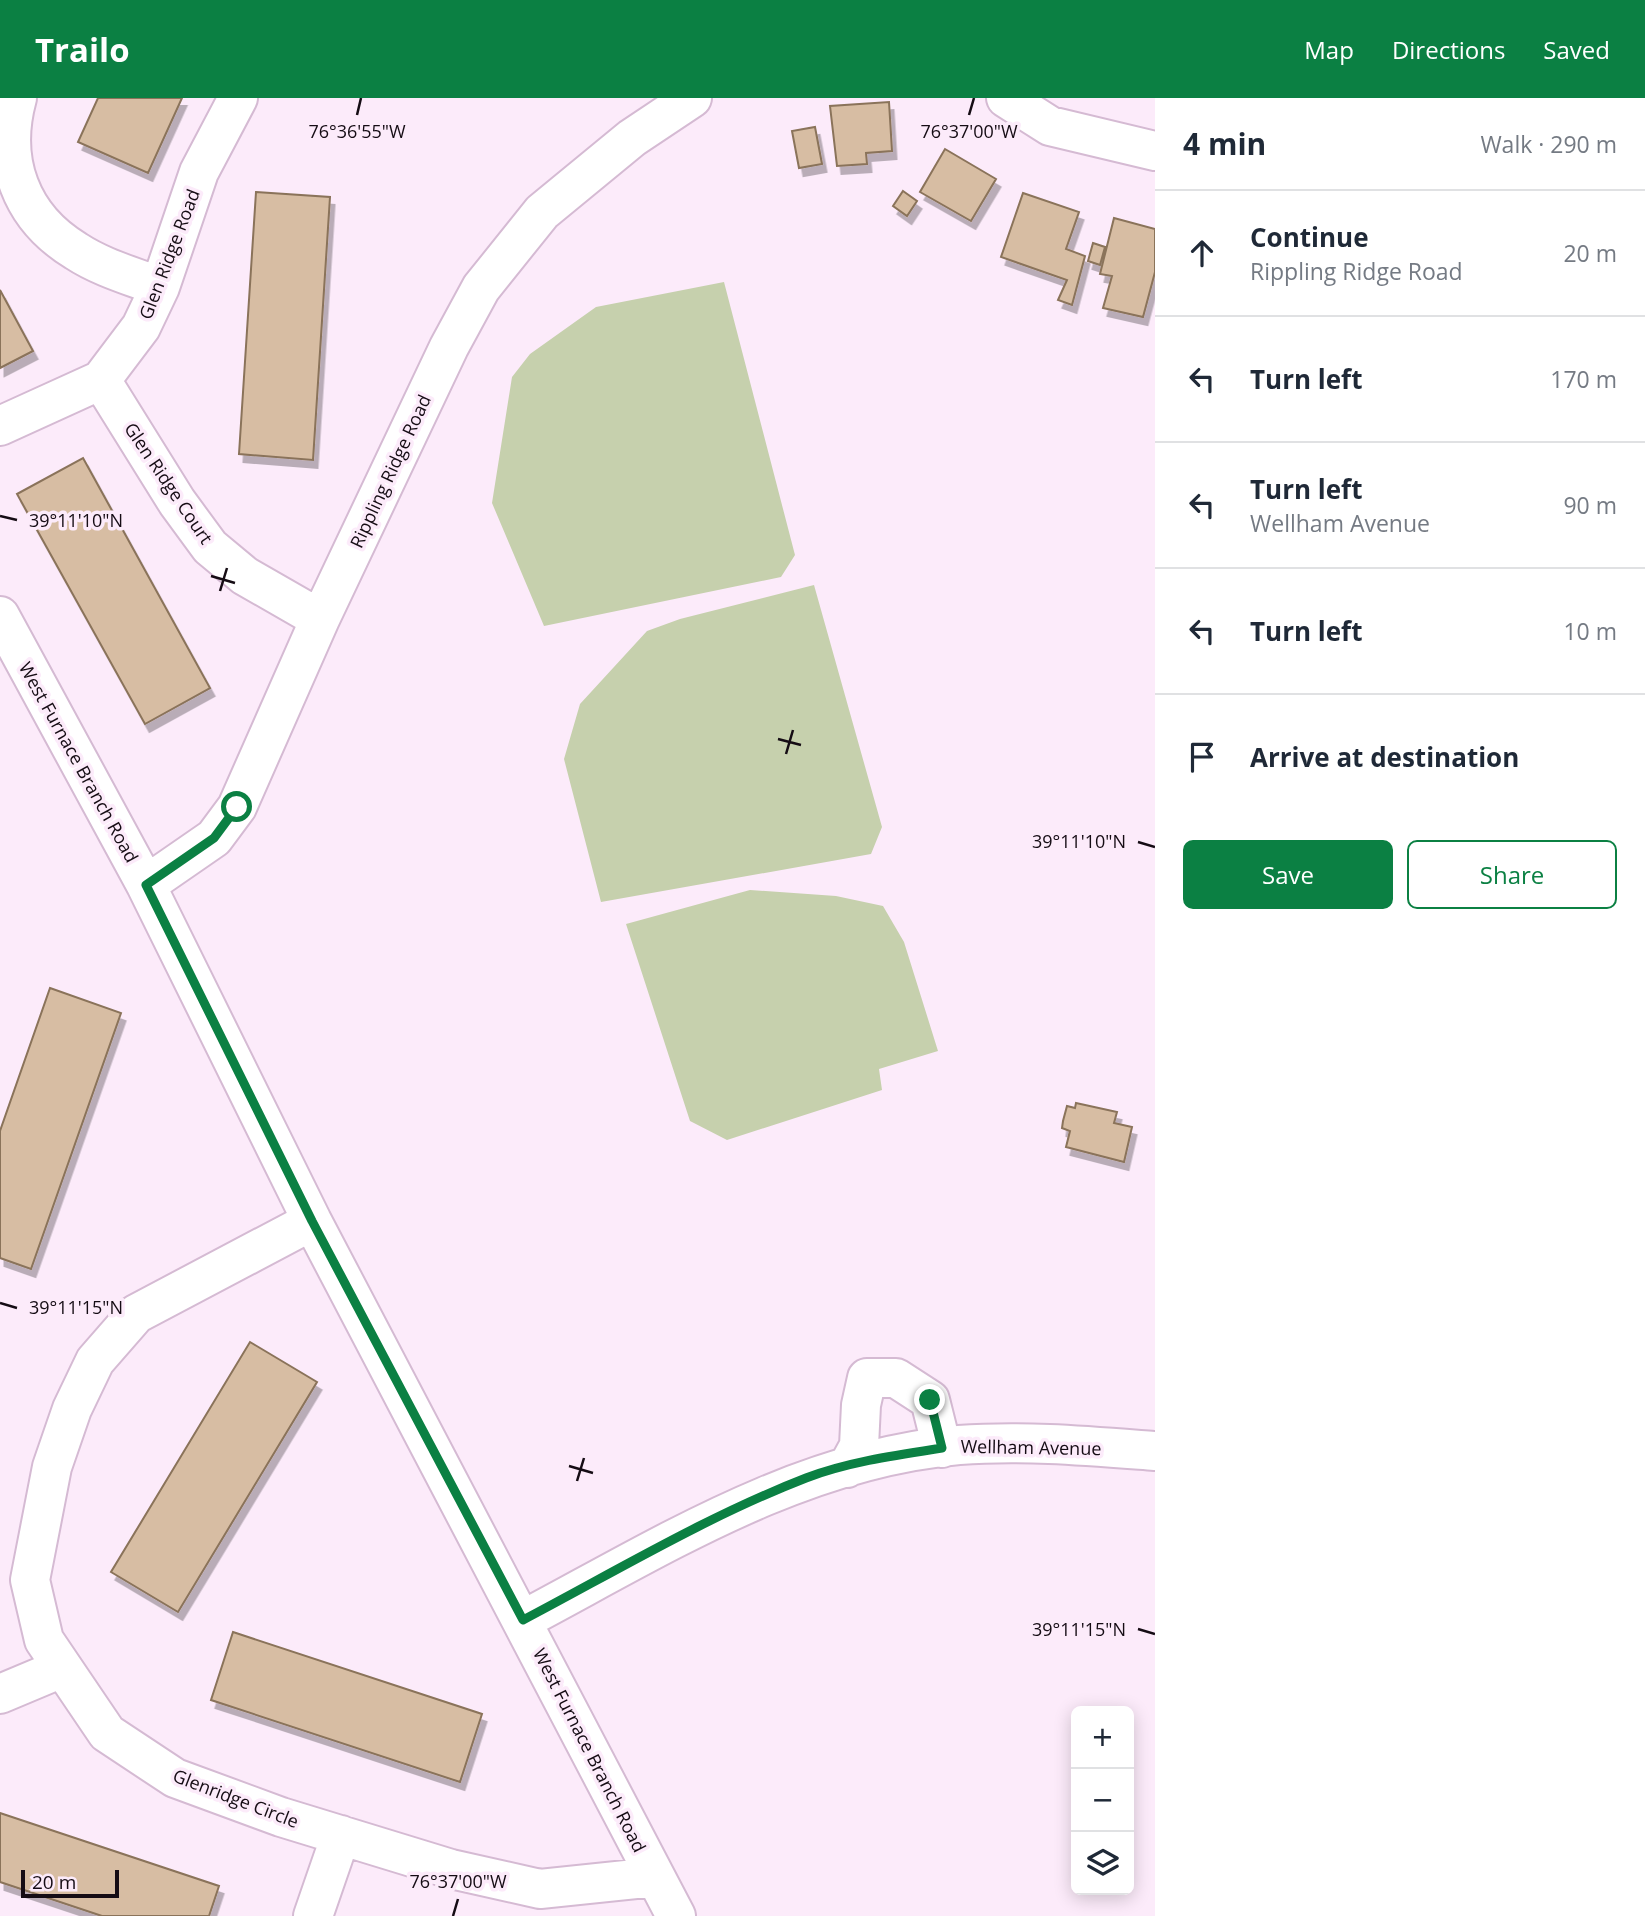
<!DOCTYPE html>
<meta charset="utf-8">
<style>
body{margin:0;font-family:"Open Sans",sans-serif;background:#f2f2f3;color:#1f2937}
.controls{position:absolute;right:21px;bottom:21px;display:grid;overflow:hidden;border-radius:10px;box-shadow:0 4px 18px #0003}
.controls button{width:63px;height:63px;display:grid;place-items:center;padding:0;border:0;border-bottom:2px solid #e0e1e3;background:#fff;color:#1f2937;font:35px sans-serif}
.scale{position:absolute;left:21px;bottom:18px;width:98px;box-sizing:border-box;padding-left:7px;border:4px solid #150c14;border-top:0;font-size:19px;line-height:24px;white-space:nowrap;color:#150c14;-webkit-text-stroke:5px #fcebfa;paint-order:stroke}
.stop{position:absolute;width:21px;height:21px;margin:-16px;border:5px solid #0b8043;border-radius:50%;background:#fff}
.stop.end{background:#0b8043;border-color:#fff;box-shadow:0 2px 7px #0008}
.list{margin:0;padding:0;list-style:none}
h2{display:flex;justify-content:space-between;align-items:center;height:91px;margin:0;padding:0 28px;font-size:30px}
h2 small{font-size:23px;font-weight:400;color:#747a83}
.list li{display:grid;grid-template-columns:46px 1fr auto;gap:21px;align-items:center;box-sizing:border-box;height:126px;padding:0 28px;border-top:2px solid #e0e1e3}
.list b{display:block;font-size:26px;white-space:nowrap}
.list p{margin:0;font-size:23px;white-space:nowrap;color:#747a83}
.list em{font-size:23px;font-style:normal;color:#747a83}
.actions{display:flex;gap:14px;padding:21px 28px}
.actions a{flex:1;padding:16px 0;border:2px solid #0b8043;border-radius:10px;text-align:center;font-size:24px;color:#0b8043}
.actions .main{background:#0b8043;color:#fff}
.icon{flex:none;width:38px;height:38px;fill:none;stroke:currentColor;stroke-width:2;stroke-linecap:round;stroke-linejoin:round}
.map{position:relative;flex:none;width:1155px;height:1818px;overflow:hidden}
header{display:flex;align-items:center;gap:42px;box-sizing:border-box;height:98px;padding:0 35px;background:#0b8043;color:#fff}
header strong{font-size:33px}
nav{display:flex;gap:38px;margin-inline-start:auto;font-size:24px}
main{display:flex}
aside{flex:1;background:#fff}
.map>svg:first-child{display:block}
</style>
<header>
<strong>Trailo</strong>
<nav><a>Map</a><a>Directions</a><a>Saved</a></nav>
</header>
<main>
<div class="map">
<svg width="1155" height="1818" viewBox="0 0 1155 1818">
<defs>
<filter id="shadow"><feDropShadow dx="4.5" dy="8" stdDeviation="0" flood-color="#0004"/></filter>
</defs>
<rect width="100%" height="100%" fill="#fcebfa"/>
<path fill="#c6d0ad" d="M 724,184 L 795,457 L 781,479 L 544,528 L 492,405 L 512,279 L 530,256 L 596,209 Z
M 814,487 L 882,729 L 871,756 L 601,804 L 564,661 L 580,606 L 647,533 L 680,521 Z
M 750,792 L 836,798 L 883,808 L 904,844 L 938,953 L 879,971 L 882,992 L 727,1042 L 690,1023 L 626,826 Z"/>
<path fill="#d7bda3" stroke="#8a735a" stroke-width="2" filter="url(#shadow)" d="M 98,0 L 182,0 L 148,75 L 78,44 Z
M 889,4 L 892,53 L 866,55 L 867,66 L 837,68 L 830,8 Z
M 815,29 L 822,66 L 799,70 L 792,33 Z
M 945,51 L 996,81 L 971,123 L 920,94 Z
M 903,93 L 917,103 L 907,118 L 893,108 Z
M 256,94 L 330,99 L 313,362 L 239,356 Z
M 1023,95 L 1079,114 L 1066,151 L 1085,158 L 1072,207 L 1058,202 L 1067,182 L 1001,159 Z
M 1114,120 L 1155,131 L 1155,174 L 1143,219 L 1103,210 L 1112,178 L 1100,176 Z
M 1093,145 L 1105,149 L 1100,167 L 1088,163 Z
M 0,192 L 33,253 L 0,270 Z
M 83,360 L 210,590 L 145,626 L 17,396 Z
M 50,890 L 121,915 L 31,1171 L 0,1160 L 0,1033 Z
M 1076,1005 L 1117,1014 L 1114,1025 L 1132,1029 L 1124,1064 L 1066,1049 L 1070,1033 L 1062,1030 L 1063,1023 L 1067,1008 L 1075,1010 Z
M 250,1244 L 317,1284 L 178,1514 L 111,1474 Z
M 233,1534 L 482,1616 L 460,1684 L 211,1602 Z
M 0,1715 L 219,1788 L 209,1818 L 102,1818 L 0,1784 Z"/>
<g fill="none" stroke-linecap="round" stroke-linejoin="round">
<g stroke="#d5bad3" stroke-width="42">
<path id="minor" d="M 17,0 C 0,62 20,119 76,153 C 102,170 132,178 160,189
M 1006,0 L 1050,28 L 1155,53
M 101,282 L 177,404 L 210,449 L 245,478 L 320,521
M 0,328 L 101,282 L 141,229 L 160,189 L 199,74 L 238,0
M 0,518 L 146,787 L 312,1123 L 676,1818
M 146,787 L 214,740 L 237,709 L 320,521 L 449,249 L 481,190 L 542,114 L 632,40 L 692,0
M 312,1123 L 136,1216 L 95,1263 L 72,1311 L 52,1369 L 30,1482 L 44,1542 L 107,1635 L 175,1680 L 281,1719 L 451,1771 L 540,1791 L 655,1779
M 847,1370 L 859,1348 L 861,1307 L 867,1280 L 896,1280 L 930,1302 L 942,1350
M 523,1522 C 661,1449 799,1361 959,1347 C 1024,1342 1090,1348 1155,1353
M 0,1596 L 62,1570
M 313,1818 L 341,1737"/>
</g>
<use href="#minor" stroke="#fff" stroke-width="38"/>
</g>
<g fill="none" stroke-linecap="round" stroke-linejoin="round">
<path stroke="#0b8043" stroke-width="9" d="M 237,709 L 214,740 L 146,787 L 312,1123 L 523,1522 C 616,1473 708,1418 806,1380 C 848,1364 897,1357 942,1350 L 930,1302"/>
</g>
<path fill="none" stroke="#150c14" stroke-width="2.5" d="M 357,17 L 361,0M 969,17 L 974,0M 0,418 L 17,422M 211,478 L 235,485M 220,493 L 227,470M 778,641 L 801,647M 786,656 L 793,632M 1138,744 L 1155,749M 0,1205 L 17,1210M 569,1368 L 593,1375M 577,1383 L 584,1360M 1138,1531 L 1155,1536M 453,1818 L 458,1801"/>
<g text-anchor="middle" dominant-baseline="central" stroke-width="7" stroke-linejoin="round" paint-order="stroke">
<g font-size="18" fill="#150c14" stroke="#fcebfa">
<text transform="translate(169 156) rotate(-69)">Glen Ridge Road</text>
<text transform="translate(390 373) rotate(-65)">Rippling Ridge Road</text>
<text transform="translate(169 385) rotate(56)">Glen Ridge Court</text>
<text transform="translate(79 664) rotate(61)">West Furnace Branch Road</text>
<text transform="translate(1031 1349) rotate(1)">Wellham Avenue</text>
<text transform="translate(590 1652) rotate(63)">West Furnace Branch Road</text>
<text transform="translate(236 1700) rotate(21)">Glenridge Circle</text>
</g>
</g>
<g font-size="18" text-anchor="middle" fill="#150c14" stroke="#fcebfa" stroke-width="7" stroke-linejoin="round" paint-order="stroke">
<text x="357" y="40">76°36'55"W</text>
<text x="969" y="40">76°37'00"W</text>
<text x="76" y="429">39°11'10"N</text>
<text x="1079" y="750">39°11'10"N</text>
<text x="76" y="1216">39°11'15"N</text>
<text x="1079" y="1538">39°11'15"N</text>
<text x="458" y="1790">76°37'00"W</text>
</g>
</svg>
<div class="controls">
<button>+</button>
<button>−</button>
<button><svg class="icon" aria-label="layers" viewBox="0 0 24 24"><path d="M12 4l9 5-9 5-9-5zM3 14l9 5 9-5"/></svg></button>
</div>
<div class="scale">20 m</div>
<div class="stop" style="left:237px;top:709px"></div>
<div class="stop end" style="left:930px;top:1302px"></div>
</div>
<aside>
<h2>4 min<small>Walk · 290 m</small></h2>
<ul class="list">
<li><svg class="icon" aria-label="ahead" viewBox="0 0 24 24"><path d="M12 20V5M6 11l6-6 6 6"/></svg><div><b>Continue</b><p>Rippling Ridge Road</p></div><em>20 m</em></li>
<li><svg class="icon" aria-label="left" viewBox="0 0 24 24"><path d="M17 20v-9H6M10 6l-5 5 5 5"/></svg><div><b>Turn left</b></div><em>170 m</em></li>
<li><svg class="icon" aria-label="left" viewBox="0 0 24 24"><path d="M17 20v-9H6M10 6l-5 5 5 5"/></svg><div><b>Turn left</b><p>Wellham Avenue</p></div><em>90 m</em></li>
<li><svg class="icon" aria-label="left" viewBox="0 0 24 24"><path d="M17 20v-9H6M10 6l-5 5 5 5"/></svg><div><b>Turn left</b></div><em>10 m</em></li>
<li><svg class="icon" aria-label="arrive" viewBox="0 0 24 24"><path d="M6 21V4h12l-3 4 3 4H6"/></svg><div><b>Arrive at destination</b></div></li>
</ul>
<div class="actions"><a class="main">Save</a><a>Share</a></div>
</aside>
</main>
